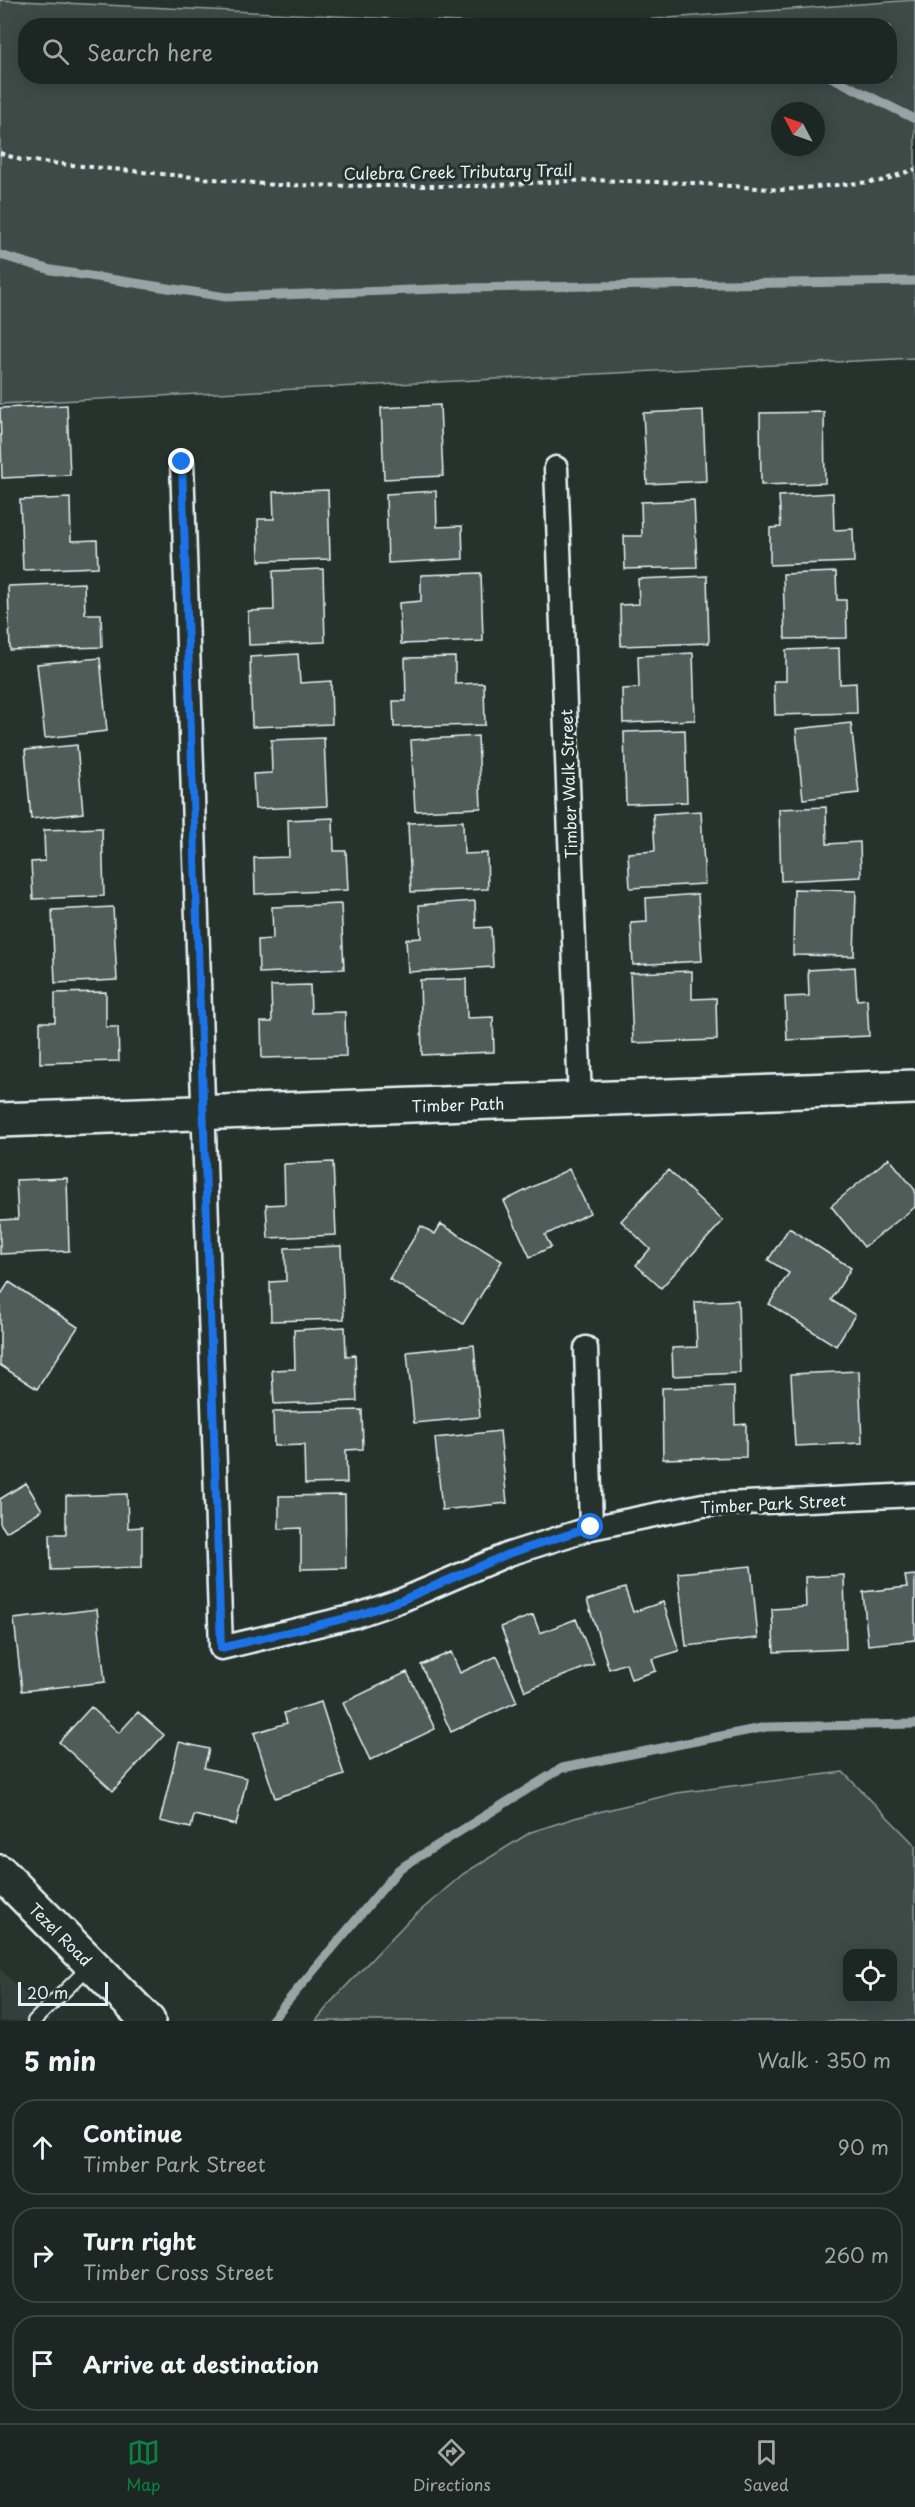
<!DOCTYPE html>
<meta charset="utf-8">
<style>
body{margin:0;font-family:"Playpen Sans",sans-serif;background:#252e2a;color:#f1f3f6}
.controls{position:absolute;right:18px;bottom:18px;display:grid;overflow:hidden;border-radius:12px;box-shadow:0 3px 15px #0003}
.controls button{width:54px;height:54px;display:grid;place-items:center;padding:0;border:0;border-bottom:2px solid #3a4340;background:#1c2622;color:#f1f3f6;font:30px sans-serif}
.compass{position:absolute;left:771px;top:102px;width:54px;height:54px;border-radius:50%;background:#1c2622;box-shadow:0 3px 15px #0003;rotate:311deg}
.scale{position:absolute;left:18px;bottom:15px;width:90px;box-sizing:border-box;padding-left:6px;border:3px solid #e8f1f8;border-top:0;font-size:16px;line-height:21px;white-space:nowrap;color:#e8f1f8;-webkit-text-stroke:4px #26332d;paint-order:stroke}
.stop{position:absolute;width:18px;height:18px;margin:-14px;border:4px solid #1a73e8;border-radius:50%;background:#fff}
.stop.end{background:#1a73e8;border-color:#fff;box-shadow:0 2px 6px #0008}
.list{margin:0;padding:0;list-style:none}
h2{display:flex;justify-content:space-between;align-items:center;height:78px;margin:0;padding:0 24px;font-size:26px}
h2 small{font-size:20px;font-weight:400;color:#a0a5a5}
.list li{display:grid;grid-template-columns:39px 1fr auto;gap:18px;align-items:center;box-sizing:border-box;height:96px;margin:0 12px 12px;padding:0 12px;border:2px solid #3a4340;border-radius:24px}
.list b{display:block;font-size:22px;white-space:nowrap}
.list p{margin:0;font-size:20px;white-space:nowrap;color:#a0a5a5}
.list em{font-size:20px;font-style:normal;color:#a0a5a5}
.icon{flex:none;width:33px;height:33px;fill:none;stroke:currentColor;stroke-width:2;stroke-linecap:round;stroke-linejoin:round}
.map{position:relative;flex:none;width:915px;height:2021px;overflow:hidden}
.search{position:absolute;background:#1c2622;box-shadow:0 3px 15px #0003;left:18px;right:18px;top:18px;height:66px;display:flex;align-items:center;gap:15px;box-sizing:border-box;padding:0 21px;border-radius:24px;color:#a0a5a5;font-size:22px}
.sheet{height:402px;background:#1c2622}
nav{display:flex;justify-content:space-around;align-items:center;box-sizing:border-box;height:84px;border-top:2px solid #3a4340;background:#1c2622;font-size:16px;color:#a0a5a5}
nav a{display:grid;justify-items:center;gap:3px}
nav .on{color:#0b8043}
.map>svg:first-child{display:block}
</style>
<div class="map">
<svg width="915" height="2021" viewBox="0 0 915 2021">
<rect width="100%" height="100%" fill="#26332d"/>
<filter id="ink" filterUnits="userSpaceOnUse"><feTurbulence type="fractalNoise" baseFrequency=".0167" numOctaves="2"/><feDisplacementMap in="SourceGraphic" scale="12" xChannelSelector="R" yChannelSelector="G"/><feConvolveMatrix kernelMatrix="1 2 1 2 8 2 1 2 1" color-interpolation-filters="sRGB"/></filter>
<g filter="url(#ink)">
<path fill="#333f3a" d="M 0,1969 L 52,2021 L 0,2021 Z"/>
<path fill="#3e4b47" stroke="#939ea0" stroke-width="1.5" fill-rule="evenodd" d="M 0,0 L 521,25 L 26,26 L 26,76 L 890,76 L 890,26 L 572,25 L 915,0 L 915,358 L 0,404 ZM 780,111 L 816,111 L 816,147 L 780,147 Z
M 843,1772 L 915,1845 L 915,2021 L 316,2021 L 331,2002 L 405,1924 L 463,1874 L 531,1832 L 578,1817 L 677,1793 ZM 848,1954 L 892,1954 L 892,1998 L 848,1998 Z"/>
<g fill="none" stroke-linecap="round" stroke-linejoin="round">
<path stroke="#98a3a5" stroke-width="9" d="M 829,76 L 915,119
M 0,255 L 51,270 L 226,297 L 464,288 L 915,281
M 271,2021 L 399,1869 L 562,1768 L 766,1727 L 915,1724"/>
</g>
<path fill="#505c59" stroke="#e8f1f8" stroke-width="1.5" d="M 67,405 L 70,475 L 2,478 L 0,408 Z
M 440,405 L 443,476 L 384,479 L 381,408 Z
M 703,410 L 706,481 L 647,484 L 643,413 Z
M 824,412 L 825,483 L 761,485 L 760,413 Z
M 328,490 L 330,559 L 259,561 L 258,519 L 274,519 L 273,492 Z
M 436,491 L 437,527 L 462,526 L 463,559 L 388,563 L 386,494 Z
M 833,493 L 834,530 L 853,529 L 854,562 L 770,565 L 770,528 L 781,527 L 779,496 Z
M 70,498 L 71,541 L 97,540 L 98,567 L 23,570 L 20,500 Z
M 694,500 L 697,567 L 625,569 L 624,536 L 642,536 L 641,502 Z
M 323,569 L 325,642 L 249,645 L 248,611 L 274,610 L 273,571 Z
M 836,572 L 837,600 L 846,600 L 847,638 L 785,639 L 783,574 Z
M 481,573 L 483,641 L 401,644 L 399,603 L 421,601 L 421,575 Z
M 707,576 L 709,643 L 621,646 L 620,605 L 639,604 L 638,579 Z
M 84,583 L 85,614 L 101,614 L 102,647 L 10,650 L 8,586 Z
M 839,648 L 840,684 L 856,683 L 857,713 L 775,715 L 774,681 L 786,681 L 786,650 Z
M 693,653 L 695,720 L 623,723 L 622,689 L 639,688 L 638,656 Z
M 298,654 L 300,683 L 331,681 L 332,724 L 252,727 L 250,657 Z
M 455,657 L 455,684 L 484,683 L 485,725 L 394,727 L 393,701 L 406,701 L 405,658 Z
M 100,658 L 107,731 L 45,738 L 37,664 Z
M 851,723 L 859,793 L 803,799 L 796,729 Z
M 685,730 L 687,802 L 626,804 L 624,732 Z
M 478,736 L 481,808 L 415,811 L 411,740 Z
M 324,738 L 327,806 L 255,809 L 253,774 L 272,773 L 271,740 Z
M 77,745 L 83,813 L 31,819 L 25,750 Z
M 826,807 L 827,844 L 860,842 L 861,877 L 781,881 L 779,809 Z
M 701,811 L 705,884 L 630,888 L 628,853 L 655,851 L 653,814 Z
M 333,818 L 334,851 L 346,851 L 348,890 L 255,894 L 254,858 L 289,857 L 288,820 Z
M 463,821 L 464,854 L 487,853 L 488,889 L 411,892 L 408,823 Z
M 102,828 L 104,896 L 33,899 L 31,862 L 45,861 L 44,830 Z
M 794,889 L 856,891 L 854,956 L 793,955 Z
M 698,894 L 702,961 L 633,965 L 631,923 L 647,922 L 646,898 Z
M 475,901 L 476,928 L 491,927 L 493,967 L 408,972 L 406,939 L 421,938 L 419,905 Z
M 341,904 L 344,969 L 259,973 L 258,940 L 273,939 L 272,907 Z
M 113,907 L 117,980 L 55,983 L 52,910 Z
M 855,967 L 857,1000 L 867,999 L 869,1036 L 787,1040 L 785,997 L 809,996 L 808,970 Z
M 692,971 L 692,999 L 716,998 L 717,1040 L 633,1043 L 630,973 Z
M 466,979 L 467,1018 L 493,1017 L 494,1052 L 422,1055 L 420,980 Z
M 310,985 L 311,1013 L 345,1012 L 346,1056 L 262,1058 L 261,1022 L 272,1022 L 271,986 Z
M 106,992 L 106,1027 L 118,1027 L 119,1061 L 40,1063 L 40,1022 L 55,1022 L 55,993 Z
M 889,1158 L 915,1190 L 915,1207 L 864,1247 L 831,1206 Z
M 333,1162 L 336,1235 L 268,1238 L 266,1205 L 285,1204 L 284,1164 Z
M 569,1169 L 590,1213 L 545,1235 L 551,1247 L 530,1257 L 504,1201 Z
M 668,1170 L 723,1221 L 661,1288 L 636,1265 L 650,1249 L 621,1221 Z
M 67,1178 L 69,1251 L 0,1254 L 0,1220 L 18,1219 L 16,1180 Z
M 441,1224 L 502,1261 L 463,1324 L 389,1279 L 421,1226 L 435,1234 Z
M 789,1228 L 851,1268 L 831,1300 L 855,1315 L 836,1346 L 769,1304 L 789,1273 L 768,1260 Z
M 341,1246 L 344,1319 L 271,1321 L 270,1282 L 286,1281 L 285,1248 Z
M 9,1282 L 78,1327 L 37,1389 L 0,1365 L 0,1296 Z
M 738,1300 L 740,1373 L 673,1376 L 672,1348 L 697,1347 L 695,1302 Z
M 345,1327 L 346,1356 L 355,1355 L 357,1401 L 274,1404 L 272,1370 L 295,1369 L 294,1330 Z
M 474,1345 L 480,1417 L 414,1423 L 407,1352 Z
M 859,1371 L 862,1443 L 795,1446 L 791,1374 Z
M 734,1386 L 735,1425 L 746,1424 L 746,1457 L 663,1459 L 662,1388 Z
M 362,1410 L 363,1449 L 346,1450 L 347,1483 L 305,1484 L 304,1445 L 274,1446 L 273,1412 Z
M 500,1431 L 507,1503 L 442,1510 L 435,1438 Z
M 26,1483 L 42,1510 L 6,1532 L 0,1523 L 0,1499 Z
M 127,1494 L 128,1528 L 142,1527 L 142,1567 L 51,1570 L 50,1534 L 66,1534 L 66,1496 Z
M 345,1495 L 346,1568 L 301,1569 L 301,1528 L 279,1529 L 279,1496 Z
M 751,1566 L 758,1638 L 686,1646 L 678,1573 Z
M 844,1575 L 846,1649 L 774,1652 L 772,1609 L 806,1607 L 805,1577 Z
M 915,1575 L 915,1640 L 868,1645 L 863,1592 L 907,1587 L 905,1576 Z
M 625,1588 L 633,1612 L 663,1602 L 679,1651 L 652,1659 L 656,1671 L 631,1679 L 626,1663 L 609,1669 L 587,1600 Z
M 97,1609 L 105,1682 L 22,1691 L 14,1619 Z
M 533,1615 L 540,1633 L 576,1619 L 594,1664 L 525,1691 L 501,1627 Z
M 451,1652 L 460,1673 L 497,1656 L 517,1702 L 451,1732 L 421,1665 Z
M 407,1672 L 435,1729 L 370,1760 L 343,1703 Z
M 321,1702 L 344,1775 L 275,1798 L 254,1733 L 287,1723 L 284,1713 Z
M 91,1707 L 119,1733 L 138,1712 L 164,1735 L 113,1791 L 59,1742 Z
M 179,1742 L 209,1749 L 204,1768 L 247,1778 L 236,1825 L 194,1815 L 191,1828 L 160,1821 Z"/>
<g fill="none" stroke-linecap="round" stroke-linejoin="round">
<g stroke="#e8f1f8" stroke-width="16">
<path id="lane" d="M 34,2021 L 91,1965"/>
</g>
<g stroke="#e8f1f8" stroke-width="27">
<path id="street" d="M 182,462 L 221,1648 L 355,1616 L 402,1600 L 509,1554 L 591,1528 L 703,1505 L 915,1495
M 556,468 L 580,1100
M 586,1348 L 591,1528"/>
</g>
<g stroke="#e8f1f8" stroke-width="38">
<path id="secondary" d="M 0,1120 L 915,1087
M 0,1872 L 148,2021"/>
</g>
<path stroke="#e8f1f8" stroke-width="4" stroke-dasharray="4.5 4.5" stroke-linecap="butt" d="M 0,153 L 21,160 L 274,185 L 379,186 L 477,186 L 590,180 L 692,183 L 782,190 L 881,181 L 915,169"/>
<use href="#lane" stroke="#26332d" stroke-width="12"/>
<use href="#street" stroke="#26332d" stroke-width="22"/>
<use href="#secondary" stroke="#26332d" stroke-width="33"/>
</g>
</g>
<g fill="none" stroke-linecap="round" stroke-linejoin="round" filter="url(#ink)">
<path stroke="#1a73e8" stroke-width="8" d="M 182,462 L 221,1648 L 355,1616 L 402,1600 L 508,1554 L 591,1527"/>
</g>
<g text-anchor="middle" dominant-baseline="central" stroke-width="6" stroke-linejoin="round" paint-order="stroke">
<g font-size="16" fill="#e8f1f8" stroke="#26332d">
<text transform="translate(458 171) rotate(-1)">Culebra Creek Tributary Trail</text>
<text transform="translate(568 784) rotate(-92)">Timber Walk Street</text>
<text transform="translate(458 1104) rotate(-2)">Timber Path</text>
<text transform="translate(773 1503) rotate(-3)">Timber Park Street</text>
<text transform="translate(61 1934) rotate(45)">Tezel Road</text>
</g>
</g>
</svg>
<div class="controls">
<button><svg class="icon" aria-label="locate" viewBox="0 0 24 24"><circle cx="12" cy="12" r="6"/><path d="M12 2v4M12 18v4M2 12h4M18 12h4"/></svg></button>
</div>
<svg class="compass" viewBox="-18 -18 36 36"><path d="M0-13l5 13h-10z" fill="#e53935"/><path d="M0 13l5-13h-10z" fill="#a0a5a5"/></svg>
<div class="scale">20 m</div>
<div class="stop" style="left:591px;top:1527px"></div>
<div class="stop end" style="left:182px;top:462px"></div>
<div class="search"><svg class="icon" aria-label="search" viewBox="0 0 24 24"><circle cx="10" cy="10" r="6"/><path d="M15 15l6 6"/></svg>Search here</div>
</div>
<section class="sheet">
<h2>5 min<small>Walk · 350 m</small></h2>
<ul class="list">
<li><svg class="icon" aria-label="ahead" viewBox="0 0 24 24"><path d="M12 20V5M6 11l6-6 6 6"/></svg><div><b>Continue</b><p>Timber Park Street</p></div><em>90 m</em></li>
<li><svg class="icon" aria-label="right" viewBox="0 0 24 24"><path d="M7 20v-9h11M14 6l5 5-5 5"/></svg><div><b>Turn right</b><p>Timber Cross Street</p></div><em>260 m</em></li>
<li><svg class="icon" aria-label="arrive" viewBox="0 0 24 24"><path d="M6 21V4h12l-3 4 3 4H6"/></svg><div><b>Arrive at destination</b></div></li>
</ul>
</section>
<nav>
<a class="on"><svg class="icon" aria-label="map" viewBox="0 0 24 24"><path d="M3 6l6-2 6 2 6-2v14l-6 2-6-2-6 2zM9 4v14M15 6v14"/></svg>Map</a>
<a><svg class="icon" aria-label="directions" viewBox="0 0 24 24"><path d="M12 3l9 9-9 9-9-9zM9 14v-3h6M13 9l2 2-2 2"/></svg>Directions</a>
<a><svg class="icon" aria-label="saved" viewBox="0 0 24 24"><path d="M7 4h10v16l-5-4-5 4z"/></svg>Saved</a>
</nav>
